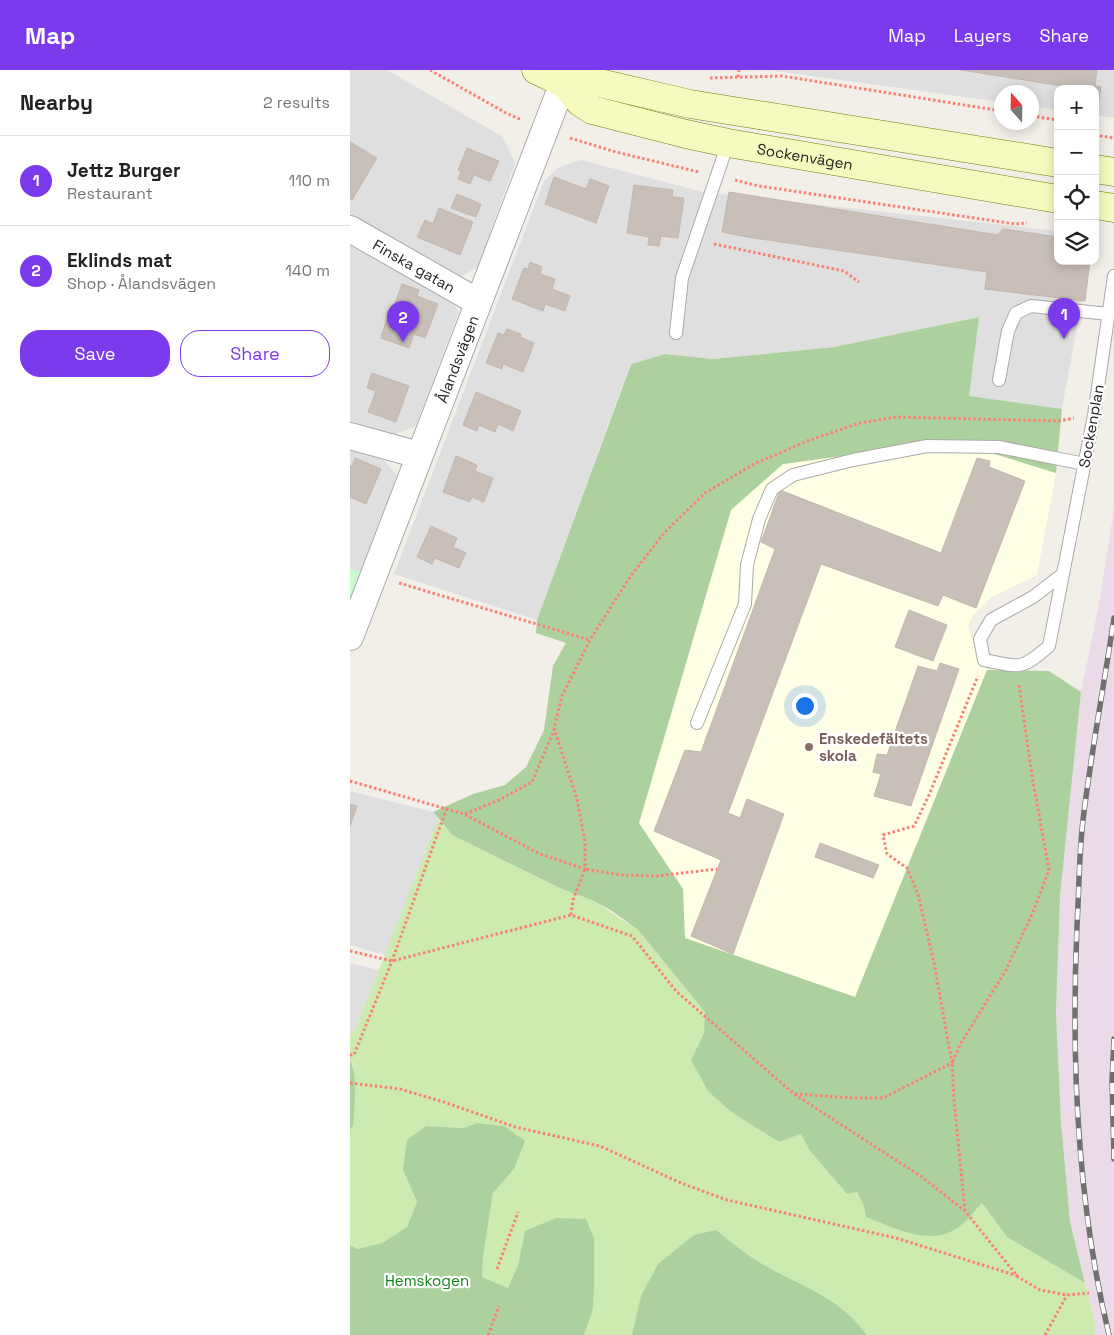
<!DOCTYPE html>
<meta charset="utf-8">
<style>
body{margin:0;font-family:"Space Grotesk",sans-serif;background:#f6f6f6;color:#222}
.controls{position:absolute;right:15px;top:15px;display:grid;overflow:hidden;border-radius:10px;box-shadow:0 2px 12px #0003}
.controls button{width:45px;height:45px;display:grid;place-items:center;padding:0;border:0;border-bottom:1px solid #e0e0e0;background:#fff;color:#222;font:25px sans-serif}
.compass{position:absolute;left:644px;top:15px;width:45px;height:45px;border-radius:50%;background:#fff;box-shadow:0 2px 12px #0003;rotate:340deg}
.you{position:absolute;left:454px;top:635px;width:18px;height:18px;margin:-12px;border:4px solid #fff;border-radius:50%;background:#1a73e8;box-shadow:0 0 0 8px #1a73e833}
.badge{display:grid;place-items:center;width:32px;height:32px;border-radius:50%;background:#7c3aed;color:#fff;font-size:16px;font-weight:700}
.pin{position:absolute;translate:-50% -41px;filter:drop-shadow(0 1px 2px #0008)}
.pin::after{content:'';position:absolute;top:26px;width:18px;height:15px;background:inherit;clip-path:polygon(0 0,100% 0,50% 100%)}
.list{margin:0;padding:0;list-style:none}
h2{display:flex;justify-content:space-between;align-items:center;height:65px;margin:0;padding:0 20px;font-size:21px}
h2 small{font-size:16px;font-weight:400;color:#767676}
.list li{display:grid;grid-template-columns:32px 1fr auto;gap:15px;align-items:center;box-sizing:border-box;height:90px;padding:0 20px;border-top:1px solid #e0e0e0}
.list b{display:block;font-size:19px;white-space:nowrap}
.list p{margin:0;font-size:16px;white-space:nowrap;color:#767676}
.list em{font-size:16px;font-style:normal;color:#767676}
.actions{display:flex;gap:10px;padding:15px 20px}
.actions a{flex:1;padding:11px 0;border:1px solid #7c3aed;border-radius:20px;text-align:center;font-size:18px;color:#7c3aed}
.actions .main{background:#7c3aed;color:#fff}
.icon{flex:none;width:28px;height:28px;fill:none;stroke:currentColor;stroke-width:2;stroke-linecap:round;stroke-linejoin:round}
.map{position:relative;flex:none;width:764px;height:1265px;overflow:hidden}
header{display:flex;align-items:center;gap:30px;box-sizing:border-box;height:70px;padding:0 25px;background:#7c3aed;color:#fff}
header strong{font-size:24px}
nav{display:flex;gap:28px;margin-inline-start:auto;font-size:18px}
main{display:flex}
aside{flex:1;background:#fff}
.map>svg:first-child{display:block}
</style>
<header>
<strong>Map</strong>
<nav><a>Map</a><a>Layers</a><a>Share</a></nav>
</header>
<main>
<aside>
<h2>Nearby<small>2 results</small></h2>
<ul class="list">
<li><span class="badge">1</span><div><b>Jettz Burger</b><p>Restaurant</p></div><em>110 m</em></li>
<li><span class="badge">2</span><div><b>Eklinds mat</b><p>Shop · Ålandsvägen</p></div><em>140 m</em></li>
</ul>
<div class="actions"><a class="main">Save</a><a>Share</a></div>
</aside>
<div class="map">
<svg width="764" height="1265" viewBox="0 0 764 1265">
<rect width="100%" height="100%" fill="#f2efe9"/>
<path fill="#e0dfdf" d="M 0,0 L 37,0 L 153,67 L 165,93 L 128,197 L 112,206 L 94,202 L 0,149 Z
M 418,0 L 764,0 L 764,48 L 745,45 L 745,19 L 708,19 L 708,40 L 682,36 L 682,22 L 652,22 L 651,32 Z
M 231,90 L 353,122 L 708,161 L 708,191 L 739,191 L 712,339 L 619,326 L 628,247 L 484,277 L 363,289 L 315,284 L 280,294 L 187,550 L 44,504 L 194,111 L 209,97 Z
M 0,174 L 46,201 L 102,231 L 109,242 L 66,356 L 43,365 L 0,354 Z
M 0,379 L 31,387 L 47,405 L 15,502 L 0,500 Z
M 0,721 L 83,742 L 88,750 L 35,885 L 0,875 Z
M 0,893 L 29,900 L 5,960 L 0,965 Z"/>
<path fill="#ebdbe8" d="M 764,438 L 764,1265 L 745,1265 L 746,1256 L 720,1151 L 711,1052 L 706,942 L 710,830 L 731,622 L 750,528 Z"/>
<path fill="#ffffe5" d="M 537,380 L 638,382 L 706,403 L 687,505 L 642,527 L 623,545 L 618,556 L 623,572 L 637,600 L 505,927 L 334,868 L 333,819 L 289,753 L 381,440 L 433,394 Z"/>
<path fill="#cdebb0" d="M 88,750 L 102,765 L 212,819 L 242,830 L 288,860 L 355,942 L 354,963 L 341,990 L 409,1059 L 429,1072 L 451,1064 L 460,1081 L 497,1124 L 507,1122 L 514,1136 L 516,1146 L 610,1156 L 632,1133 L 657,1167 L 735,1213 L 746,1256 L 745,1265 L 517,1265 C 487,1224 450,1217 409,1192 C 394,1183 380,1171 365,1160 L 282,1265 L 234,1265 L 243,1239 L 244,1168 L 175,1161 L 168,1195 L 158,1218 L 132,1207 L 133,1187 L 143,1123 L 164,1099 L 127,1053 L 113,1058 L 76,1056 L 53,1100 L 67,1132 L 57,1157 L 32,1173 L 7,1179 L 0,1175 L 0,1059 L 3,1056 L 3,994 L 0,989 L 0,965 L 5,960 Z"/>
<path fill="#add19e" d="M 629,247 L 619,326 L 712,339 L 706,403 L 638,382 L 537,380 L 433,394 L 381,440 L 289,753 L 333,819 L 335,868 L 505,927 L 637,600 L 699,601 L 731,622 L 710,827 L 706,942 L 711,1052 L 720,1151 L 735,1213 L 657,1167 L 632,1133 C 625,1140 618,1150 610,1156 C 582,1178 544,1158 516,1147 L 514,1136 L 507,1122 L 497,1124 L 460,1081 L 451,1064 L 429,1072 L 380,1041 L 358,1021 L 341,990 L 354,963 L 355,942 L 288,860 L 262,841 L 242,830 L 212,819 L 102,765 L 83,742 L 123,724 L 155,715 L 176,697 L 194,660 L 203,596 L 216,573 L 186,563 L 187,550 L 281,294 L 315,284 L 363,289 L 484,277 Z
M 0,989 C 8,1006 4,1037 3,1056 L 0,1059 Z
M 127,1053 L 154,1056 L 175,1071 L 164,1099 L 143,1123 L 133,1187 L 132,1207 L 158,1218 L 168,1195 L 175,1161 L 206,1148 L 236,1149 L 244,1168 L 244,1218 L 243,1239 L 234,1265 L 0,1265 L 0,1175 L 7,1179 L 32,1173 L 57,1157 L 67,1132 L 53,1100 L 57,1070 L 76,1056 L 113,1058 Z
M 366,1160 C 380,1171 394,1183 409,1192 C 450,1217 487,1224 517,1265 L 282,1265 L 291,1226 L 308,1194 L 344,1165 Z"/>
<path fill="#c8facc" d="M 0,500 L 15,502 L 0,537 Z"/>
<path fill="#c7bfb8" stroke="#c4b6ab" d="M 611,0 L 747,0 L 745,16 L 751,17 L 747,43 L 745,43 L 745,19 L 731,19 Z
M 0,72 L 27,88 L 2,130 L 0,128 Z
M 117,78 L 149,91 L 140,111 L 124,105 L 120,114 L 108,109 L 111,102 L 108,100 Z
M 204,107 L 236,119 L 240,109 L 259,116 L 246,153 L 195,134 Z
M 284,115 L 323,120 L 322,127 L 334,128 L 328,168 L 311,166 L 309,176 L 298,175 L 299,167 L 277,163 Z
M 379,122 L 648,165 L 653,159 L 708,167 L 708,191 L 740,191 L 735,231 L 635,219 L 637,202 L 397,167 L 372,162 Z
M 107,124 L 131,134 L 126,147 L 101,138 Z
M 89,138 L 123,152 L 110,185 L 67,167 L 75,150 L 83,154 Z
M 180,192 L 192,197 L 190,204 L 205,209 L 202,219 L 220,226 L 215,241 L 195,234 L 193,241 L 162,229 L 174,198 L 178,199 Z
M 52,214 L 69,220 L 67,226 L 88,234 L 75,268 L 64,264 L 59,278 L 31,268 L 37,249 L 54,256 L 58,244 L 43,239 Z
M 157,259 L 171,264 L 170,267 L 184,273 L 173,302 L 153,294 L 152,299 L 136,293 L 148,263 L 154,265 Z
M 22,303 L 59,316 L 46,352 L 18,342 L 26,321 L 17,318 Z
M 126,322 L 171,341 L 163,361 L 148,354 L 145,362 L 129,355 L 127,361 L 113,355 Z
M 106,386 L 127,395 L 125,401 L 143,408 L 134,432 L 122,427 L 120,432 L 93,422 Z
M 5,388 L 31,399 L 16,434 L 0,427 L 0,395 L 2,396 Z
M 627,388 L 640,391 L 639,397 L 675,411 L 626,538 L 593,525 L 588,536 L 471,494 L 378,743 L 390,748 L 397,729 L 434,744 L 383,884 L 341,866 L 371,790 L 304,761 L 335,680 L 351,682 L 425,479 L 411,472 L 430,420 L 591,483 Z
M 81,456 L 107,468 L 103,477 L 116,483 L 109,498 L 85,488 L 82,494 L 67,487 Z
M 559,540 L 597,555 L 583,591 L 545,577 Z
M 590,593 L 609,599 L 561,736 L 524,726 L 531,704 L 523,702 L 527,684 L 537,685 L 568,596 L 587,601 Z
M 0,734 L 7,736 L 0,756 Z
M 470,773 L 529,795 L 523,808 L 465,787 Z"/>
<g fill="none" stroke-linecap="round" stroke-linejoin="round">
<g stroke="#a9a9a9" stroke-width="14">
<path id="lane" d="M 326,263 L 332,208 L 378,73
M 649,310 L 658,261 L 666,243 L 681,236 L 759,244
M 713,504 L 683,527 L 641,550 L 630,569 L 634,590 C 671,597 670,601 699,576 L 744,345 L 764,206
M 347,653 L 395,534 L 397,495 L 409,449 L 422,419 L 443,405 L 503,390 L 577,376 L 649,377 L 735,394"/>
</g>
<g stroke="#a9a9a9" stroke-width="28">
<g id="street">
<path id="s1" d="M 0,159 L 128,232"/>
<path d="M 0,366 L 69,385"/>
<path id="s2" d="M 0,567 L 213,13"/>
</g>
</g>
<g stroke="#707d05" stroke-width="29">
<g id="secondary">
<path id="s3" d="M 186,0 L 213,13 L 230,32 L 242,40 L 336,64 L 378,73 L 708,129"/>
<path d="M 213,13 L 241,11 L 340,34 L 708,93"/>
<path d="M 745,99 L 764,102"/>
<path d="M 745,135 L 764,138"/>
</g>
</g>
<path stroke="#fa8072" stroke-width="3" stroke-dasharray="2.5 2.5" stroke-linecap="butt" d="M 80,0 L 156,43 L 172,50
M 388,7 L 389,0
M 360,8 L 432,6 L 652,41
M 682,46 L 708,50
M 745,65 L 764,68
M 220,68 L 266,82 L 349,102
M 385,110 L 409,116 L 665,154 L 677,153
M 364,174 L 494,201 L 509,212
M 49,513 L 240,570
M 0,711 L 114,744 L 190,784 L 235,799 L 235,771 L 227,729 L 204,658 L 212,626 L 240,570 L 280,507 L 315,462 L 355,423 L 404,394 L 457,371 L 510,353 L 547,347 L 709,351 L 724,348
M 115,744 L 147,731 L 182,712 L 204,660
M 221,845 L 223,830 L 235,799 L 271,805 L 306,806 L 367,799
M 0,881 L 42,891 L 221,845 L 282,866 L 326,921 L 444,1024 L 572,1107 L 615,1141 L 668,1207 L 690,1220 L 717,1225 L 739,1223
M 0,985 L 4,985 L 42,891 L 96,740
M 0,1013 L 50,1019 L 94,1032 L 165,1057 L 250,1076 L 331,1113 L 377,1130 L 546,1168 L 668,1206
M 445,1024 L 503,1028 L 533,1028 L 602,993 L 584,893 L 568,824 L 557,798 L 537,784 L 533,765 L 564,756 L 579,725 L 628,606
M 615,1141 L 604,1030 L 602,993 L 611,973 L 656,900 L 683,842 L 699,800 L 682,706 L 669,614
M 147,1199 L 168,1142
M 138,1265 L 149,1236
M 695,1265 L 717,1225"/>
<use href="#lane" stroke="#fff" stroke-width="12"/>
<use href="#street" stroke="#fff" stroke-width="26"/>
<use href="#secondary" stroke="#f7fabf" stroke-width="28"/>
<g stroke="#707070" stroke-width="5.5">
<path id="rail" d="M 764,969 L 762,1011 L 764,1089
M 759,1265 C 727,1132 721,992 727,856 C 729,821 729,785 733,750 C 741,683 754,616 764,548"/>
</g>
<use href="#rail" stroke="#fff" stroke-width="4" stroke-dasharray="11" stroke-linecap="butt"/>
</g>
<circle fill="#8d6e63" stroke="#fff" stroke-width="2" cx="459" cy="677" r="5"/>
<g text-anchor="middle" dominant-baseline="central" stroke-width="4.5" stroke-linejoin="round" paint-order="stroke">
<g font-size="15" fill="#222" stroke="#fff">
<text stroke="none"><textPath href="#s3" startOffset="288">Sockenvägen</textPath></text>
<text stroke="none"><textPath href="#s1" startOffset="74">Finska gatan</textPath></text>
<text stroke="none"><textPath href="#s2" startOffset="298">Ålandsvägen</textPath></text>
<text transform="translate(741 356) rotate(-80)">Sockenplan</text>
</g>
<g font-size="15" font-weight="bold" fill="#785e54" stroke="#fff" text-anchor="start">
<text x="469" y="668">Enskedefältets<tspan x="469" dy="17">skola</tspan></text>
</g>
<g font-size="15" fill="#0c8416" stroke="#fff">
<text x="77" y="1210">Hemskogen</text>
</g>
</g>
</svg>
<div class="controls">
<button>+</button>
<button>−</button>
<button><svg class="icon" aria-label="locate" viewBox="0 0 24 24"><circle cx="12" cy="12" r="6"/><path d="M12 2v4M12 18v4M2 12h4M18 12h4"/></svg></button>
<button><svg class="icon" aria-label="layers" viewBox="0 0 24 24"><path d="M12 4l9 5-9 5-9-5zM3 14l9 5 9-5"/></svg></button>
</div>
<svg class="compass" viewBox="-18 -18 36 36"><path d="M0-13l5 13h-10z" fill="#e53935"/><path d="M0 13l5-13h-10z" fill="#767676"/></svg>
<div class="you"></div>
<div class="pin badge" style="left:714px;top:269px">1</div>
<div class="pin badge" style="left:53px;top:272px">2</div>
</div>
</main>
